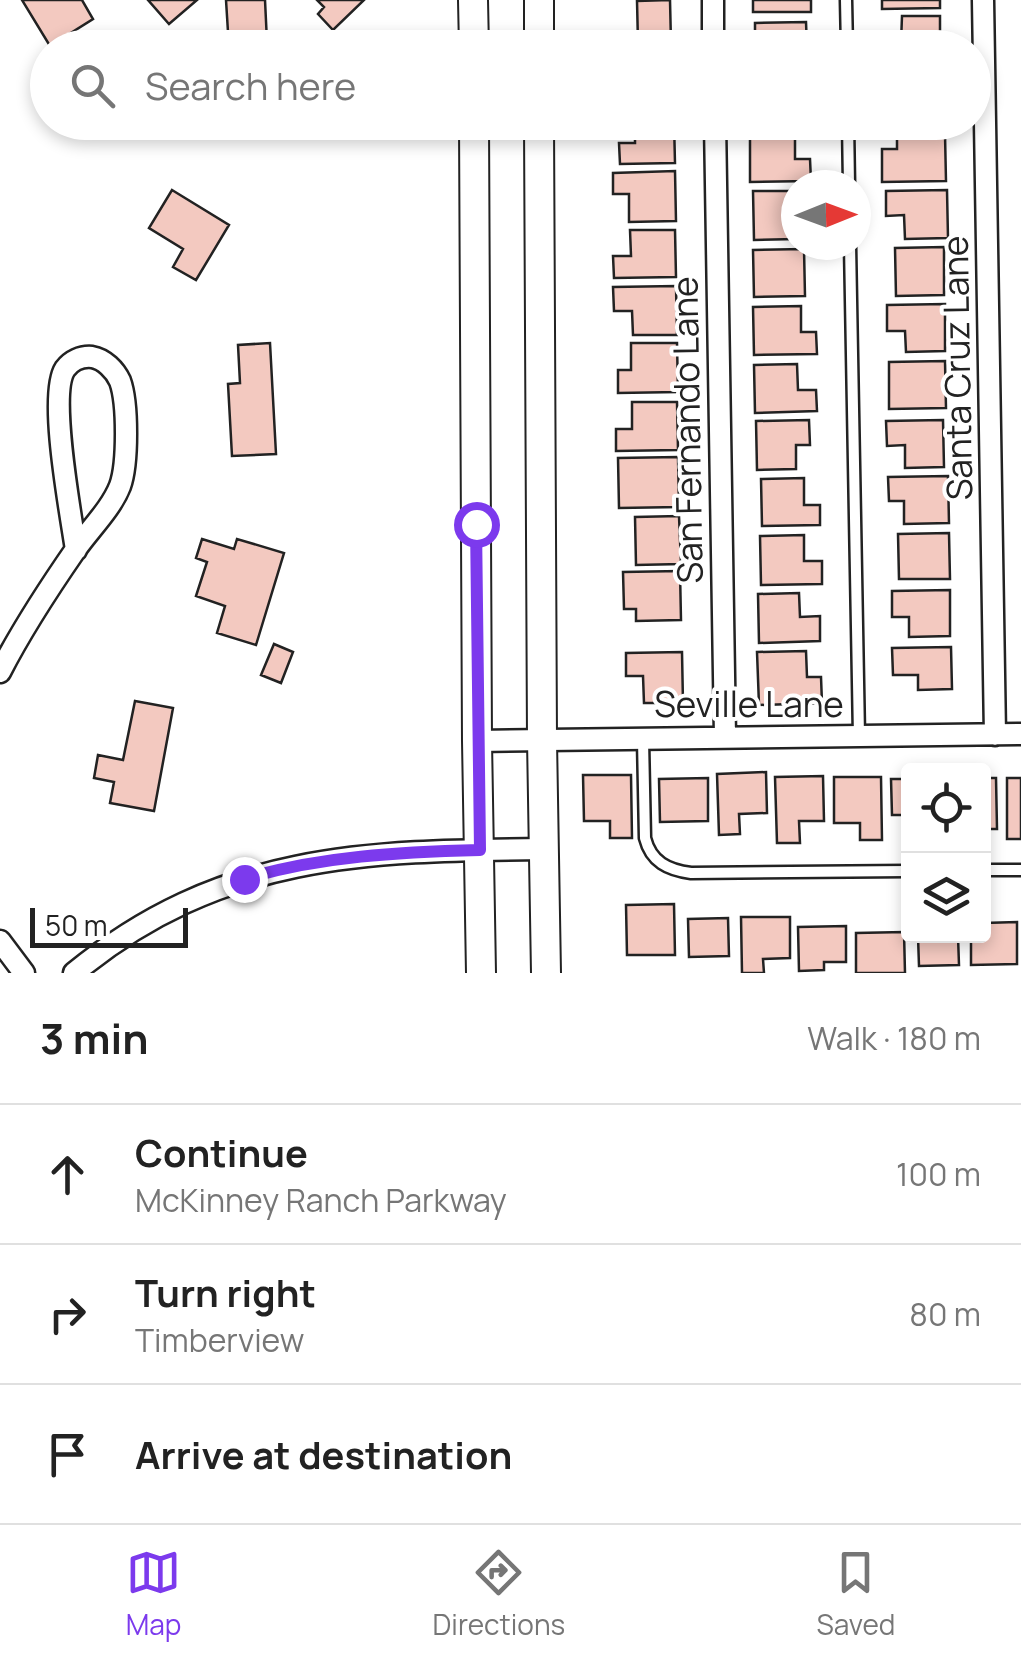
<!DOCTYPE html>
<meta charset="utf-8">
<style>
body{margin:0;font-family:Manrope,sans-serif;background:#f6f6f6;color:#222}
.controls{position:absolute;right:30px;bottom:30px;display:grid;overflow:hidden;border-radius:10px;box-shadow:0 5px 15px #0003}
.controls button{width:90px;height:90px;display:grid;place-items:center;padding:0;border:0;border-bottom:2px solid #e0e0e0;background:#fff;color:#222;font:50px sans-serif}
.compass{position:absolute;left:781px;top:170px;width:90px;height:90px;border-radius:50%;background:#fff;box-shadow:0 5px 15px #0003;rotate:89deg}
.scale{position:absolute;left:30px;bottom:25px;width:158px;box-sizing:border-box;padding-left:10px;border:5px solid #222;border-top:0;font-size:28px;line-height:35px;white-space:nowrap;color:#222;-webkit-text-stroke:8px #fff;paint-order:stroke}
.stop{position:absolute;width:30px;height:30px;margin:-22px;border:8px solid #7c3aed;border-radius:50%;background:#fff}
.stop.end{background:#7c3aed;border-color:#fff;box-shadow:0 2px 10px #0008}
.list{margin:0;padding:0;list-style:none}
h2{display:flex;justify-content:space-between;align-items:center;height:130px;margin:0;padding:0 40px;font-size:42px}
h2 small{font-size:32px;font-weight:400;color:#767676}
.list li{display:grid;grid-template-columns:65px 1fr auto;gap:30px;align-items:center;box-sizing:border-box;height:140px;padding:0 40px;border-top:2px solid #e0e0e0}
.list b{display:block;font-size:38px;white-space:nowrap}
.list p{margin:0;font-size:32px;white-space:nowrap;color:#767676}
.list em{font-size:32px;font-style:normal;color:#767676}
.icon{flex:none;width:55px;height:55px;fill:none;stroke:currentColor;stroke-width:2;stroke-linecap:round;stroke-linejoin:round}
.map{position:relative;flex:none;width:1021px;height:973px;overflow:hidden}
.search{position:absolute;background:#fff;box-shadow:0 5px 15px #0003;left:30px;right:30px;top:30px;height:110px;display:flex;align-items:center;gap:25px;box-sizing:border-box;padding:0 35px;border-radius:55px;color:#767676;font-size:38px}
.sheet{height:550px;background:#fff}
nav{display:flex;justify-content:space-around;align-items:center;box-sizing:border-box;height:140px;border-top:2px solid #e0e0e0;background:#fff;font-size:28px;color:#767676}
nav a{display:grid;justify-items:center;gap:5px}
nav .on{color:#7c3aed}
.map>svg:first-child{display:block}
</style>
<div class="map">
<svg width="1021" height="973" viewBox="0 0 1021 973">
<rect width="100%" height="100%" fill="#fff"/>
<path fill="#f3c9c0" stroke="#222" stroke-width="2.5" d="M 22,0 L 82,0 L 93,19 L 50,46 Z
M 148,0 L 197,0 L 169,24 Z
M 226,0 L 265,0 L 267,42 L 246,43 L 246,48 L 229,48 Z
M 317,0 L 364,0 L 333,30 L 318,14 L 324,7 Z
M 670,0 L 671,43 L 638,43 L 637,1 Z
M 753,0 L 811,0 L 811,12 L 753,12 Z
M 882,0 L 940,0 L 940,8 L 882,9 Z
M 902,16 L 940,16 L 940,48 L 883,48 L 883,43 L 901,43 Z
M 806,22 L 807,48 L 755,48 L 755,23 Z
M 635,122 L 674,122 L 675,163 L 620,164 L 619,143 L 635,143 Z
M 750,133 L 795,133 L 795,159 L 810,159 L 811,181 L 750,182 Z
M 945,134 L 946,181 L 882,182 L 882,149 L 897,149 L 897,135 Z
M 675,171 L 676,221 L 629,222 L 629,194 L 613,194 L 613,173 Z
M 172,190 L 229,225 L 196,280 L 173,267 L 183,249 L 149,228 Z
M 947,190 L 948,238 L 905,239 L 904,215 L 886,216 L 886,191 Z
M 753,191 L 795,191 L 796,239 L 754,240 Z
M 630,230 L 675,230 L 676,277 L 614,278 L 613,256 L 631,256 Z
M 944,247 L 944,295 L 896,296 L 895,248 Z
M 804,249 L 805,296 L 754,297 L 753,250 Z
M 676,286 L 677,335 L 633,335 L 632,311 L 614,311 L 613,287 Z
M 945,304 L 945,351 L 906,352 L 905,331 L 887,331 L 887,305 Z
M 801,306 L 801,332 L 816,332 L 817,354 L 754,355 L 753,307 Z
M 270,343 L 276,454 L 232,456 L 228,384 L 240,383 L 238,345 Z
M 631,343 L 677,343 L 678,392 L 618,393 L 618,370 L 631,370 Z
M 945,361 L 946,408 L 889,409 L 889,362 Z
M 797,364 L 798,390 L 816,390 L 817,411 L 755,413 L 754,365 Z
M 632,402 L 677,402 L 678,450 L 616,451 L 616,429 L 632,429 Z
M 809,420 L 810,445 L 796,445 L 796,469 L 757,470 L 756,421 Z
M 943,420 L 944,467 L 905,468 L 905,445 L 887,446 L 886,421 Z
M 678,457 L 679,507 L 619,508 L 618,458 Z
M 948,476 L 949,523 L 904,524 L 904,501 L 889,501 L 888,477 Z
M 804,478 L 804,505 L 820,505 L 820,525 L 762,526 L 761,479 Z
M 679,516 L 681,564 L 636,565 L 635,517 Z
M 949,533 L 950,579 L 899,579 L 898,534 Z
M 804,535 L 804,561 L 822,561 L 822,584 L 761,585 L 760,536 Z
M 202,539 L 234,549 L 237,539 L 284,553 L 256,645 L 217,633 L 225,606 L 196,596 L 207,562 L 196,558 Z
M 680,571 L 681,620 L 636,621 L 636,609 L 624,609 L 623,572 Z
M 950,590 L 950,636 L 909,637 L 909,617 L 892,617 L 892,591 Z
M 799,593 L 800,617 L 820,616 L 820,641 L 759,643 L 758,594 Z
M 274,644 L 293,652 L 281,683 L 261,675 Z
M 951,647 L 952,689 L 918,690 L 918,675 L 893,675 L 892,648 Z
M 806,651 L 807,677 L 821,677 L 822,703 L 759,705 L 757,652 Z
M 682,652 L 683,703 L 644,703 L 643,676 L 626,676 L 626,653 Z
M 135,701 L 173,708 L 154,811 L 110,803 L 114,782 L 94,778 L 98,755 L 123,760 Z
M 766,772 L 767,813 L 739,814 L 740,834 L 719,835 L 717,774 Z
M 583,775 L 631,775 L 632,838 L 610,838 L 610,821 L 584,821 Z
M 823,776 L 824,821 L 799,821 L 800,843 L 777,843 L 775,777 Z
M 834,777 L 881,777 L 882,840 L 860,840 L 860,823 L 834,823 Z
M 708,778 L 708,821 L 660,822 L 659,779 Z
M 984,778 L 996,778 L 997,829 L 984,829 Z
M 1007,778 L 1021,778 L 1021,839 L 1007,839 Z
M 891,779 L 908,779 L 908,815 L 892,815 Z
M 674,904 L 675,955 L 627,955 L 626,905 Z
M 741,917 L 790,917 L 790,958 L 763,959 L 764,973 L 742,973 Z
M 728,918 L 729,956 L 689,957 L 688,919 Z
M 1017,922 L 1017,964 L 971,965 L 971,936 L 984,936 L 984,923 Z
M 846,926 L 846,962 L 824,962 L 824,970 L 799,971 L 798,927 Z
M 904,932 L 905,973 L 856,973 L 856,933 Z
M 918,936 L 958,936 L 959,965 L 919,966 Z"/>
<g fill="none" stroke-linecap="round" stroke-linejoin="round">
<g stroke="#222" stroke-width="15">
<path id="service" d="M 846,0 L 847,48
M 848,122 L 849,185
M 850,245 L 859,736
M 643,740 L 645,838 C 651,862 668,870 691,873 L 908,871
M 984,870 L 1021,870"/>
</g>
<g stroke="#222" stroke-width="25">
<path id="minor" d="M 713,0 L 713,48
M 983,0 L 995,735
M 715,122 L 725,736
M 0,672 C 22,629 49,588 76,549 C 90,529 111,509 120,486 C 128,464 128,403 120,381 C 115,370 104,359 92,357 C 81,356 71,361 65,369 C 48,395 71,515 76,550
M 477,741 L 1021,734
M 0,941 L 24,973
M 74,973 C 220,853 364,851 544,849"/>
</g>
<g stroke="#222" stroke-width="32">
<path id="secondary" d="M 473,0 L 474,48
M 539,0 L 539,48
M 474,122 L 477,741 L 481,973
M 539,122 L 542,740 L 546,973"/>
</g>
<use href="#service" stroke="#fff" stroke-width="10"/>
<use href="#minor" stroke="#fff" stroke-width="20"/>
<use href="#secondary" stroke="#fff" stroke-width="28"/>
</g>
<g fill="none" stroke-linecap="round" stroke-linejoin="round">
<path stroke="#7c3aed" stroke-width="12" d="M 244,879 C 320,856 401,852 480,850 L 476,524"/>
</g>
<g text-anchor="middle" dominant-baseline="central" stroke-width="8" stroke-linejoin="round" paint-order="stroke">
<g font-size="35" fill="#222" stroke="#fff">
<text transform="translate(957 368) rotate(-91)">Santa Cruz Lane</text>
<text transform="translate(687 430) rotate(-91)">San Fernando Lane</text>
<text x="749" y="704">Seville Lane</text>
</g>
</g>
</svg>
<div class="controls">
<button><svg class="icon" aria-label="locate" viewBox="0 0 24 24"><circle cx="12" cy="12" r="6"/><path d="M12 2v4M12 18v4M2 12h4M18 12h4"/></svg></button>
<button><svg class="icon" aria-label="layers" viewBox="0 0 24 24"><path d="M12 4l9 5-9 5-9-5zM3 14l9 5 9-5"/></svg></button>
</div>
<svg class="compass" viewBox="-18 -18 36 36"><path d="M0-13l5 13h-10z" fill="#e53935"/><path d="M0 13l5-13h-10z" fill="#767676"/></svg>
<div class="scale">50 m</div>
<div class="stop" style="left:476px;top:524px"></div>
<div class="stop end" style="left:244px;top:879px"></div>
<div class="search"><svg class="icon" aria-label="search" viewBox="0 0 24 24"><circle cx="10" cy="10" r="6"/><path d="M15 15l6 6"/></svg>Search here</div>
</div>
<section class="sheet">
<h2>3 min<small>Walk · 180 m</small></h2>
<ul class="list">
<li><svg class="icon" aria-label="ahead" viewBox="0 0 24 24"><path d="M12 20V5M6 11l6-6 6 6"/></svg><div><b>Continue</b><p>McKinney Ranch Parkway</p></div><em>100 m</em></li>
<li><svg class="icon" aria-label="right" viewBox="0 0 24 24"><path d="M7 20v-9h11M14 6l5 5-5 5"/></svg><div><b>Turn right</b><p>Timberview</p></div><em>80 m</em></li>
<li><svg class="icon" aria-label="arrive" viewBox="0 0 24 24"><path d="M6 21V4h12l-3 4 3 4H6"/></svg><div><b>Arrive at destination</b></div></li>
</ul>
</section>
<nav>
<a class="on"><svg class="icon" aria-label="map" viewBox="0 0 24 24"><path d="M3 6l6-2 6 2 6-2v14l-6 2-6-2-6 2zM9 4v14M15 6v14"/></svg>Map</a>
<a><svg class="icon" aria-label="directions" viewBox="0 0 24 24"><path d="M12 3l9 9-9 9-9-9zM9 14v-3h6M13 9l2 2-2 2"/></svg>Directions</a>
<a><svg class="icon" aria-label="saved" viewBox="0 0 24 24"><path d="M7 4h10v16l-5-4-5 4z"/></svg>Saved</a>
</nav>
